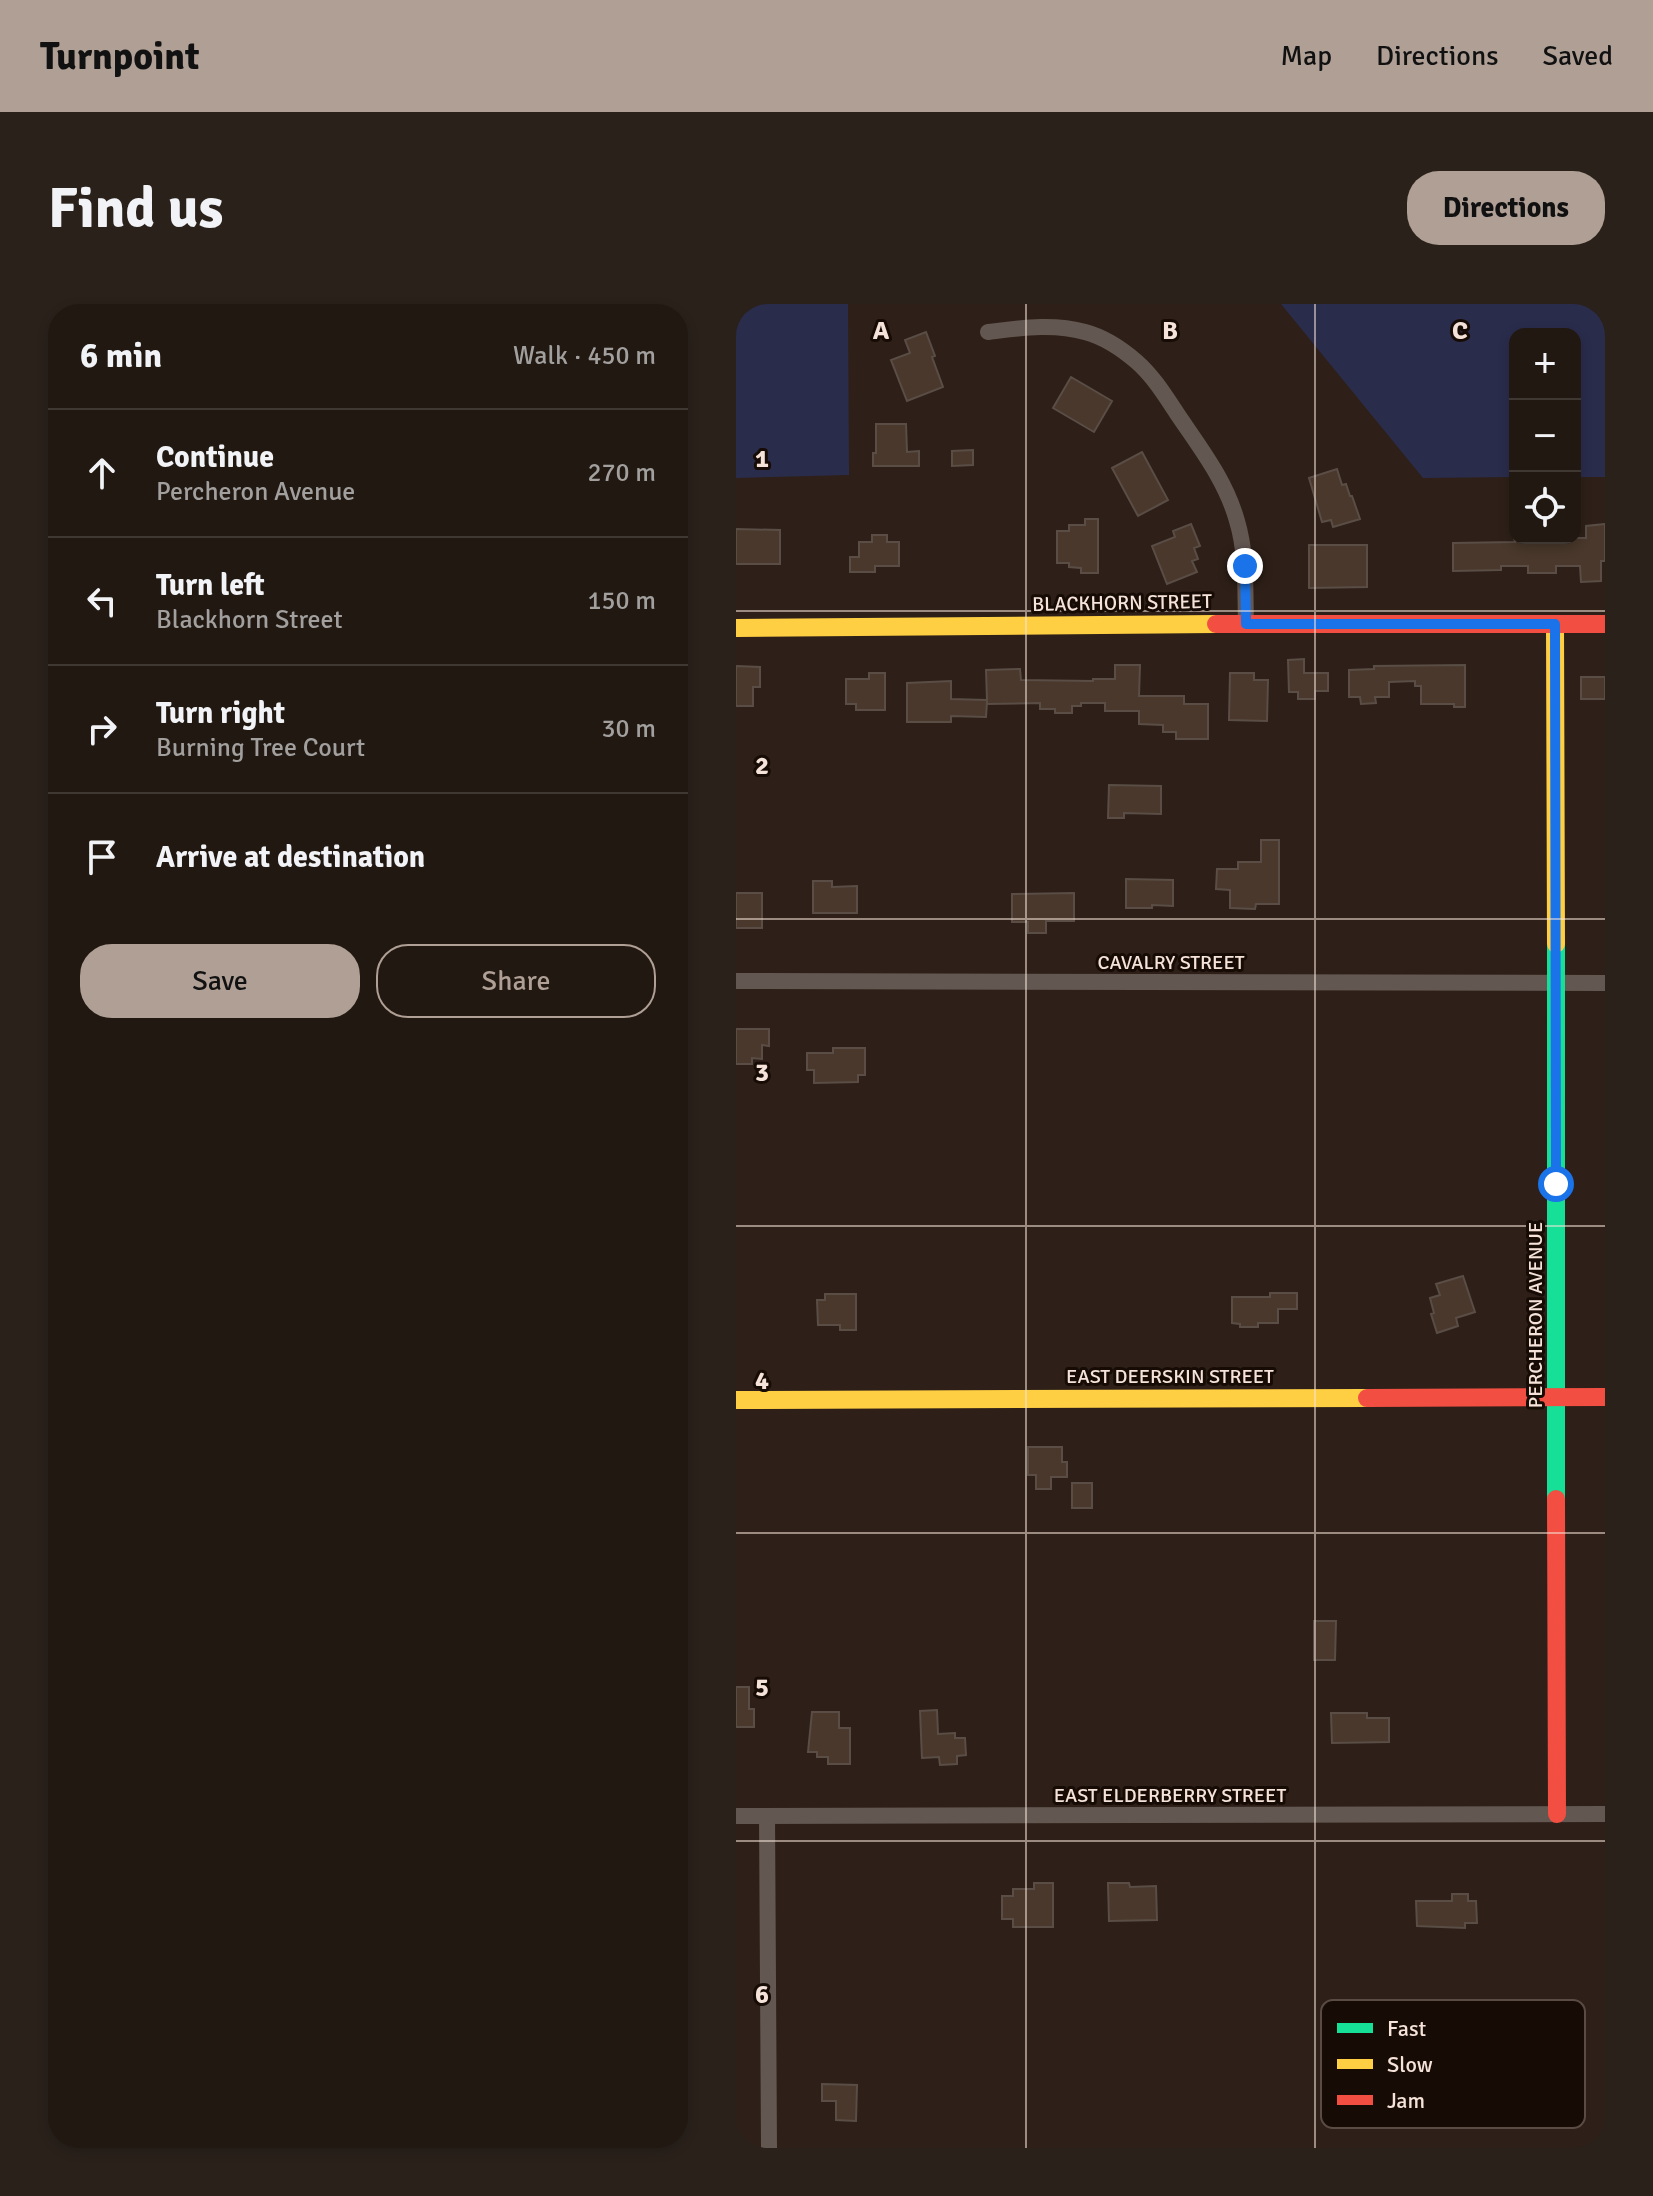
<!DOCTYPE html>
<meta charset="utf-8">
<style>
body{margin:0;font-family:Signika,sans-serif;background:#2a211b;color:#f1f3f6}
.controls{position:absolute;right:24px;top:24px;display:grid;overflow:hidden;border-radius:16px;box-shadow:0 4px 12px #0003}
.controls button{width:72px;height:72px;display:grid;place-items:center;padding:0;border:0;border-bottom:2px solid #3f3732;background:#221812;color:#f1f3f6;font:40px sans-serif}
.stop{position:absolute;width:24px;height:24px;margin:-18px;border:6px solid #1a73e8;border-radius:50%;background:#fff}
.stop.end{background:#1a73e8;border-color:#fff;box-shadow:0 2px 8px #0008}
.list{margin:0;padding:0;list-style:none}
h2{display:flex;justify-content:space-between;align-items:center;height:104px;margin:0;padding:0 32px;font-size:34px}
h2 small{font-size:26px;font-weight:400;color:#a2a09f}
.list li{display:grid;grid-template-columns:52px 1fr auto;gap:24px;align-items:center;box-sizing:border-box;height:128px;padding:0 32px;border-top:2px solid #3f3732}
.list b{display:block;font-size:30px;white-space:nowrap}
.list p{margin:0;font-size:26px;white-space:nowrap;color:#a2a09f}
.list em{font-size:26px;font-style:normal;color:#a2a09f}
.actions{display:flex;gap:16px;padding:24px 32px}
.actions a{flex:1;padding:18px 0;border:2px solid #af9f95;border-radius:32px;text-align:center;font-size:28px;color:#af9f95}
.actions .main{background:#af9f95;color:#111}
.icon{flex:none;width:44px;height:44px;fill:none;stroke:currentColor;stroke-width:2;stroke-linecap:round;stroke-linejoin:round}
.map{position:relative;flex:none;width:869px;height:1844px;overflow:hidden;border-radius:32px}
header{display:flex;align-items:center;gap:48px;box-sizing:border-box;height:112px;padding:0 40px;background:#af9f95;color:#111}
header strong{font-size:38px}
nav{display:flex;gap:44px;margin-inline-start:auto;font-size:28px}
.intro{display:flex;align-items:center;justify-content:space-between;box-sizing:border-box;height:192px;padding:0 48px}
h1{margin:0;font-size:56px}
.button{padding:20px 36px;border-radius:32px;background:#af9f95;color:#111;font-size:28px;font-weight:700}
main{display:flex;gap:48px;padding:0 48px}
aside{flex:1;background:#221812;border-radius:32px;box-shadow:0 4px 12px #0003}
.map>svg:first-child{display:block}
</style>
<header>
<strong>Turnpoint</strong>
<nav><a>Map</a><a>Directions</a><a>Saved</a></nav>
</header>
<div class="intro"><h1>Find us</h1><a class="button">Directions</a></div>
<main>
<aside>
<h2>6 min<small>Walk · 450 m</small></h2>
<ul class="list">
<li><svg class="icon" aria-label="ahead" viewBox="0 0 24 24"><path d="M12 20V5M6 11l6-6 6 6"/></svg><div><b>Continue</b><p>Percheron Avenue</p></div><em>270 m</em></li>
<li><svg class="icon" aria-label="left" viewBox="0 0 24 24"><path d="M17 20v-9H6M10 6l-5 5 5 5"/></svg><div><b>Turn left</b><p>Blackhorn Street</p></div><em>150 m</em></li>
<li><svg class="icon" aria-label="right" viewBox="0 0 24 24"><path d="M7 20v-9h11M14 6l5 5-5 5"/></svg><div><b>Turn right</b><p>Burning Tree Court</p></div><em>30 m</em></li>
<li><svg class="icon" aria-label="arrive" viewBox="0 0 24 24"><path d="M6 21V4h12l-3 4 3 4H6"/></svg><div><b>Arrive at destination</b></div></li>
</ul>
<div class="actions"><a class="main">Save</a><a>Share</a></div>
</aside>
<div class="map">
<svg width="869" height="1844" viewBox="0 0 869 1844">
<rect width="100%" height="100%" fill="#2e2018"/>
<path fill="#2a2c4c" d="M 0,0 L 112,0 L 113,171 L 0,174 Z
M 545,0 L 869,0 L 869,173 L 839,173 L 839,30 L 779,30 L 779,173 L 687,174 Z"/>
<path fill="#49382b" stroke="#594d46" stroke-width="2" d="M 190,28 L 199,52 L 196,53 L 207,83 L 171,97 L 155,56 L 174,49 L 169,36 Z
M 335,73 L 376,97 L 358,128 L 317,104 Z
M 140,120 L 170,120 L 171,148 L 183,147 L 183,162 L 137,162 L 137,149 L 140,149 Z
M 237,146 L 237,161 L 216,162 L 216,147 Z
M 406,148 L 432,196 L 402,212 L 376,164 Z
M 601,165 L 606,181 L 610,180 L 614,192 L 616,192 L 624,215 L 597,223 L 595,216 L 586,218 L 573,174 Z
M 349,215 L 362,215 L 362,269 L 345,269 L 345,264 L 333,263 L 333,259 L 321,259 L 321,227 L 333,227 L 333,221 L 349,221 Z
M 455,220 L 464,242 L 458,244 L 462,255 L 456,257 L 461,268 L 431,280 L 416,242 L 439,233 L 437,227 Z
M 869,220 L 869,257 L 865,257 L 865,277 L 845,278 L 844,262 L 820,262 L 820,269 L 792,269 L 792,262 L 765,262 L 765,266 L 717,267 L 717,239 L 779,238 L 778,234 L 850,234 L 850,222 Z
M 0,225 L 44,226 L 44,260 L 0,260 Z
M 136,231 L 151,231 L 151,238 L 163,238 L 163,262 L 139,262 L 139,268 L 114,268 L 114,253 L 123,253 L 123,238 L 136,238 Z
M 573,241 L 631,241 L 631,283 L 573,284 Z
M 568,355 L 568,369 L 592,369 L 592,387 L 579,387 L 579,395 L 562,395 L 562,388 L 553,388 L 552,356 Z
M 379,361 L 404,361 L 403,392 L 448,392 L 448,400 L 472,400 L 472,435 L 440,435 L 440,428 L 427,428 L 427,421 L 403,420 L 403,407 L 369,407 L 369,399 L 345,399 L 345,402 L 336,402 L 336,409 L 319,409 L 319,405 L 304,405 L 304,399 L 251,400 L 251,397 L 250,413 L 215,412 L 215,418 L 171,418 L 171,379 L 215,377 L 215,395 L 251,396 L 250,366 L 284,365 L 285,376 L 357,377 L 357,375 L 379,375 Z
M 729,361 L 729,403 L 718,403 L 718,400 L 685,400 L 685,382 L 679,382 L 679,377 L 653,378 L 653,393 L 639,393 L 640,399 L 625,400 L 624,393 L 613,393 L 613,366 L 638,365 L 638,362 Z
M 0,362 L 24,363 L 24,383 L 17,383 L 17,402 L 0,402 Z
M 133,369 L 149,369 L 149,406 L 120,406 L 120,400 L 110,400 L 110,375 L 133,375 Z
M 494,369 L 518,369 L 518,376 L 532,376 L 531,417 L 493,416 Z
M 845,373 L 869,373 L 869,395 L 845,395 Z
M 373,481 L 425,482 L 425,510 L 388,509 L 388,514 L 372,514 Z
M 525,536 L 543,536 L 543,600 L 520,600 L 519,605 L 494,604 L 494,586 L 480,585 L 481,565 L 502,565 L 502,558 L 525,558 Z
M 390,575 L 437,576 L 437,602 L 416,601 L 416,604 L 390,604 Z
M 77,577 L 96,577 L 96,583 L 121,582 L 121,609 L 77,609 Z
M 0,589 L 26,589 L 26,624 L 0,624 Z
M 338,589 L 338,617 L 310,617 L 310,629 L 292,629 L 292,618 L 276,618 L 276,590 Z
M 0,725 L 33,725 L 33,742 L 26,741 L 26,755 L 16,754 L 16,760 L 0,760 Z
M 97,744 L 129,744 L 129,771 L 122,771 L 122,778 L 78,779 L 78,766 L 71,766 L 71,749 L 97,749 Z
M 727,972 L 739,1008 L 720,1014 L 722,1022 L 701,1029 L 695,1010 L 698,1009 L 694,994 L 704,991 L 700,980 Z
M 534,989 L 561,989 L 561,1005 L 542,1005 L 542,1019 L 522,1019 L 522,1023 L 504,1023 L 504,1020 L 496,1019 L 496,993 L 534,993 Z
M 89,990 L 120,990 L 120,1026 L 104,1026 L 104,1021 L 82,1021 L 81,996 L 89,996 Z
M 292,1143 L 326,1143 L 326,1158 L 331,1158 L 331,1173 L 315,1173 L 315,1185 L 300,1185 L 300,1171 L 292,1171 Z
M 336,1179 L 356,1179 L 356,1204 L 336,1204 Z
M 578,1317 L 600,1317 L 599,1356 L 578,1356 Z
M 0,1383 L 13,1383 L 13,1405 L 18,1405 L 18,1423 L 0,1423 Z
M 201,1406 L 202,1430 L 219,1429 L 219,1434 L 229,1434 L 230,1451 L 221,1452 L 221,1460 L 204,1461 L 203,1453 L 186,1454 L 184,1407 Z
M 76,1408 L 103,1408 L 103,1424 L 114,1424 L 114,1460 L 92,1460 L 92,1453 L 81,1453 L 81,1448 L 72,1448 Z
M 595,1409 L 631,1409 L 631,1414 L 653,1414 L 653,1438 L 596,1439 Z
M 298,1579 L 317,1579 L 317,1623 L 277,1623 L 277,1615 L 266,1615 L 266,1592 L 277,1592 L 277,1585 L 298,1585 Z
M 372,1579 L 393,1579 L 394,1583 L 420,1582 L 421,1616 L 373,1617 Z
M 716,1590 L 732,1590 L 732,1597 L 740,1597 L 741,1619 L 729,1619 L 729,1624 L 681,1622 L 680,1597 L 716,1597 Z
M 86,1780 L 121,1781 L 120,1817 L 100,1816 L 100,1797 L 86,1797 Z"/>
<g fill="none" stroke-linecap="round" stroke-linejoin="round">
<path stroke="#635752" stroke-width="16" d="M 252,28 C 285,24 317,19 349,28 C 368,33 386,45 401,58 C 418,73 430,93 442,111 C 465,145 490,177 501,217 C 511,250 509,286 510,320
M 0,677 L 869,679
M 0,1512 L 869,1510
M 31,1512 L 33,1844"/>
<path stroke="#16e098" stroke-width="18" d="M 820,640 L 820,1195"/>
<path stroke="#ffcf43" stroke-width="18" d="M 819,320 L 820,640
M 0,324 L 480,320
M 0,1096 L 631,1094"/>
<path stroke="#f24e42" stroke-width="18" d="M 480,320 L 869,320
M 631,1094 L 869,1093
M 820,1195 L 821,1510"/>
</g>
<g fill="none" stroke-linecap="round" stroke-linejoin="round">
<path stroke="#1a73e8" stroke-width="10" d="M 509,262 L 510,320 L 819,320 L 820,880"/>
</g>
<path fill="none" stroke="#f5e3d9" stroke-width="2" stroke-opacity="0.55" d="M 290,0 L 290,1844M 579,0 L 579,1844M 0,307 L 869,307M 0,615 L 869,615M 0,922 L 869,922M 0,1229 L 869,1229M 0,1537 L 869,1537"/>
<g text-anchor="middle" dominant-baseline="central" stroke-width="6" stroke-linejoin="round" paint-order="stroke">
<g font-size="20" fill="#f5e3d9" stroke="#170b05">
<text transform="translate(386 299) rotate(-1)">BLACKHORN STREET</text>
<text x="435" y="658">CAVALRY STREET</text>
<text transform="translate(799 1011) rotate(-90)">PERCHERON AVENUE</text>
<text x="434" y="1072">EAST DEERSKIN STREET</text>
<text x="434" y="1491">EAST ELDERBERRY STREET</text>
</g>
</g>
<rect x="585" y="1696" width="264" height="128" rx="12" fill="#170b05" stroke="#5a4c45" stroke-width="2"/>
<rect x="601" y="1719" width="36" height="10" fill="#16e098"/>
<rect x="601" y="1755" width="36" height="10" fill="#ffcf43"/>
<rect x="601" y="1791" width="36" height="10" fill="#f24e42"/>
<g font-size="22" fill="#f5e3d9">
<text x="651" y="1732">Fast</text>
<text x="651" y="1768">Slow</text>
<text x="651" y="1804">Jam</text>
</g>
<g font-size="26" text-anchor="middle" font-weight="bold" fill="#f5e3d9" stroke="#170b05" stroke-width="6" stroke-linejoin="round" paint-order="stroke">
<text x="145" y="35">A</text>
<text x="434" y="35">B</text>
<text x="724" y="35">C</text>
<text x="26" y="163">1</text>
<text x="26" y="470">2</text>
<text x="26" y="777">3</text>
<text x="26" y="1085">4</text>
<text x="26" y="1392">5</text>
<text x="26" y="1699">6</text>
</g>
</svg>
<div class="controls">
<button>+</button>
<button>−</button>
<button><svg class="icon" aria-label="locate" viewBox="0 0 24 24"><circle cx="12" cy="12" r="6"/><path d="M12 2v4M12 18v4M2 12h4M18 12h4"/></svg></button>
</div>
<div class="stop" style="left:820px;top:880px"></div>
<div class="stop end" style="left:509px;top:262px"></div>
</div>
</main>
